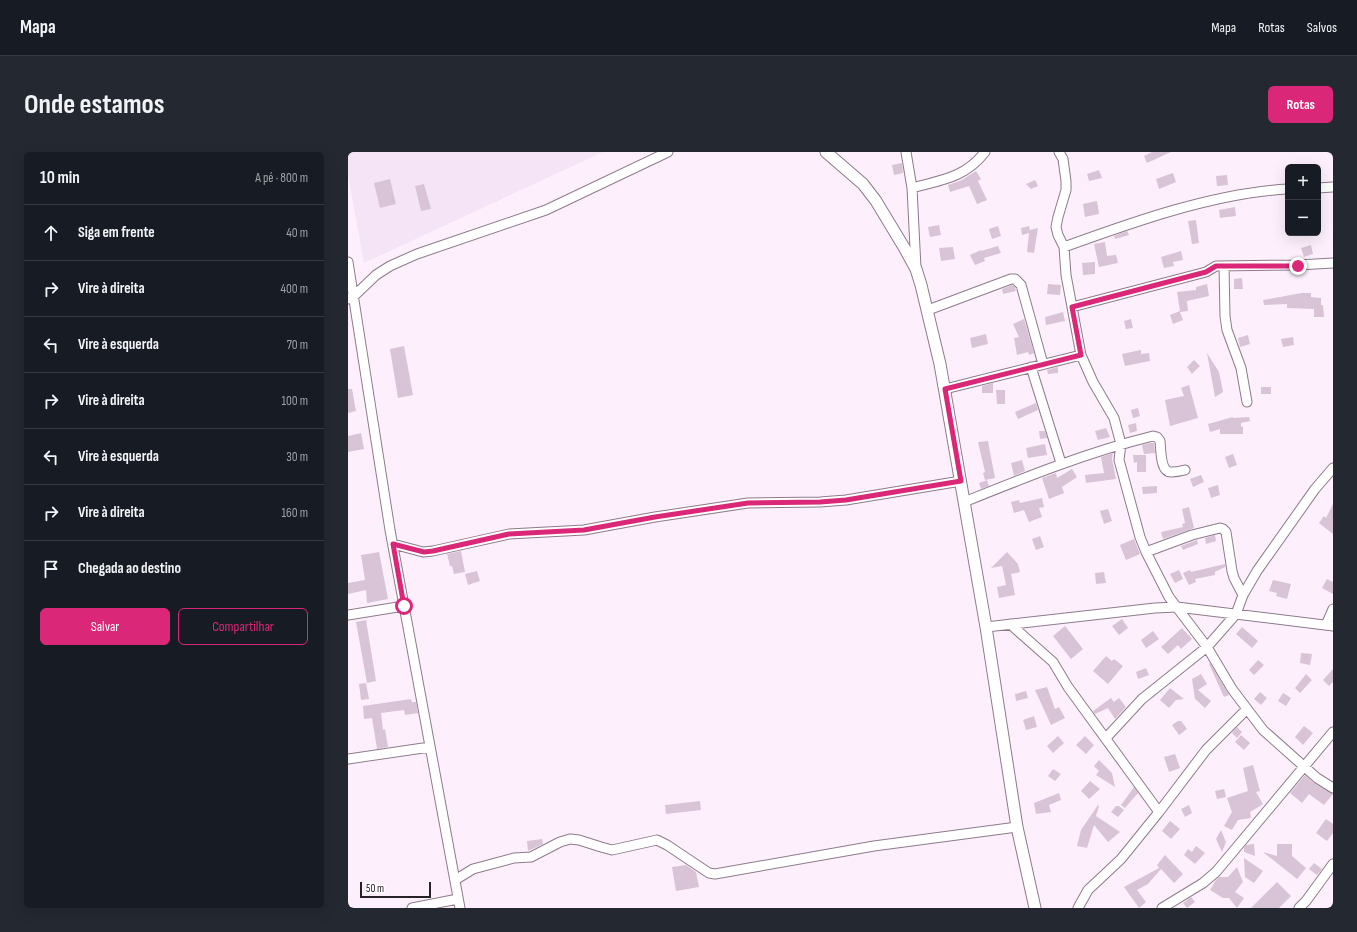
<!DOCTYPE html>
<html lang="pt">
<meta charset="utf-8">
<style>
body{margin:0;font-family:"Sofia Sans Condensed",sans-serif;background:#242831;color:#f1f3f6}
.controls{position:absolute;right:12px;top:12px;display:grid;overflow:hidden;border-radius:6px;box-shadow:0 4px 16px #0002}
.controls button{width:36px;height:36px;display:grid;place-items:center;padding:0;border:0;border-bottom:1px solid #363941;background:#171b24;color:#f1f3f6;font:20px sans-serif}
.scale{position:absolute;left:12px;bottom:10px;width:71px;box-sizing:border-box;padding-left:4px;border:2px solid #292128;border-top:0;font-size:11px;line-height:14px;white-space:nowrap;color:#292128;-webkit-text-stroke:3px #fff;paint-order:stroke}
.stop{position:absolute;width:12px;height:12px;margin:-9px;border:3px solid #db2777;border-radius:50%;background:#fff}
.stop.end{background:#db2777;border-color:#fff;box-shadow:0 1px 4px #0008}
.list{margin:0;padding:0;list-style:none}
h2{display:flex;justify-content:space-between;align-items:center;height:52px;margin:0;padding:0 16px;font-size:17px}
h2 small{font-size:13px;font-weight:400;color:#9ea1a6}
.list li{display:grid;grid-template-columns:26px 1fr auto;gap:12px;align-items:center;box-sizing:border-box;height:56px;padding:0 16px;border-top:1px solid #363941}
.list b{display:block;font-size:15px;white-space:nowrap}
.list em{font-size:13px;font-style:normal;color:#9ea1a6}
.actions{display:flex;gap:8px;padding:12px 16px}
.actions a{flex:1;padding:9px 0;border:1px solid #db2777;border-radius:6px;text-align:center;font-size:14px;color:#db2777}
.actions .main{background:#db2777;color:#fff}
.icon{flex:none;width:22px;height:22px;fill:none;stroke:currentColor;stroke-width:2;stroke-linecap:round;stroke-linejoin:round}
.map{position:relative;flex:none;width:985px;height:756px;overflow:hidden;border-radius:6px}
header{display:flex;align-items:center;gap:24px;box-sizing:border-box;height:56px;padding:0 20px;background:#171b24;border-bottom:1px solid #363941}
header strong{font-size:19px}
nav{display:flex;gap:22px;margin-inline-start:auto;font-size:14px}
.intro{display:flex;align-items:center;justify-content:space-between;box-sizing:border-box;height:96px;padding:0 24px}
h1{margin:0;font-size:28px}
.button{padding:10px 18px;border-radius:6px;background:#db2777;color:#fff;font-size:14px;font-weight:700}
main{display:flex;gap:24px;padding:0 24px}
aside{flex:1;background:#171b24;border-radius:6px;box-shadow:0 4px 16px #0002}
.map>svg:first-child{display:block}
</style>
<header>
<strong>Mapa</strong>
<nav><a>Mapa</a><a>Rotas</a><a>Salvos</a></nav>
</header>
<div class="intro"><h1>Onde estamos</h1><a class="button">Rotas</a></div>
<main>
<aside>
<h2>10 min<small>A pé · 800 m</small></h2>
<ul class="list">
<li><svg class="icon" aria-label="ahead" viewBox="0 0 24 24"><path d="M12 20V5M6 11l6-6 6 6"/></svg><div><b>Siga em frente</b></div><em>40 m</em></li>
<li><svg class="icon" aria-label="right" viewBox="0 0 24 24"><path d="M7 20v-9h11M14 6l5 5-5 5"/></svg><div><b>Vire à direita</b></div><em>400 m</em></li>
<li><svg class="icon" aria-label="left" viewBox="0 0 24 24"><path d="M17 20v-9H6M10 6l-5 5 5 5"/></svg><div><b>Vire à esquerda</b></div><em>70 m</em></li>
<li><svg class="icon" aria-label="right" viewBox="0 0 24 24"><path d="M7 20v-9h11M14 6l5 5-5 5"/></svg><div><b>Vire à direita</b></div><em>100 m</em></li>
<li><svg class="icon" aria-label="left" viewBox="0 0 24 24"><path d="M17 20v-9H6M10 6l-5 5 5 5"/></svg><div><b>Vire à esquerda</b></div><em>30 m</em></li>
<li><svg class="icon" aria-label="right" viewBox="0 0 24 24"><path d="M7 20v-9h11M14 6l5 5-5 5"/></svg><div><b>Vire à direita</b></div><em>160 m</em></li>
<li><svg class="icon" aria-label="arrive" viewBox="0 0 24 24"><path d="M6 21V4h12l-3 4 3 4H6"/></svg><div><b>Chegada ao destino</b></div></li>
</ul>
<div class="actions"><a class="main">Salvar</a><a>Compartilhar</a></div>
</aside>
<div class="map">
<svg width="985" height="756" viewBox="0 0 985 756">
<rect width="100%" height="100%" fill="#fdf0fc"/>
<path fill="#f5e4f6" d="M 0,0 L 255,0 L 16,111 L 0,23 Z"/>
<path fill="#d9c3d7" d="M 804,0 L 823,0 L 799,11 L 796,4 Z
M 554,11 L 555,21 L 546,23 L 544,13 Z
M 751,18 L 754,26 L 741,29 L 739,22 Z
M 628,19 L 633,27 L 630,29 L 639,48 L 629,52 L 621,34 L 602,40 L 600,33 L 614,28 Z
M 825,21 L 828,30 L 811,37 L 808,27 Z
M 879,23 L 880,33 L 869,34 L 868,24 Z
M 42,27 L 48,52 L 32,56 L 26,31 Z
M 687,28 L 690,34 L 683,37 L 678,32 Z
M 76,32 L 83,57 L 73,59 L 67,34 Z
M 749,49 L 751,62 L 737,65 L 735,52 Z
M 887,55 L 888,64 L 872,66 L 871,58 Z
M 848,68 L 851,91 L 844,92 L 840,69 Z
M 591,73 L 593,83 L 582,85 L 580,75 Z
M 650,74 L 653,84 L 644,87 L 641,77 Z
M 681,74 L 682,78 L 690,76 L 686,101 L 679,100 L 681,81 L 674,83 L 673,76 Z
M 779,79 L 781,83 L 767,87 L 766,84 Z
M 757,90 L 759,104 L 768,103 L 770,111 L 751,115 L 746,92 Z
M 963,93 L 965,102 L 956,105 L 953,96 Z
M 650,94 L 653,101 L 636,106 L 637,109 L 627,113 L 622,103 L 633,98 L 633,99 Z
M 605,95 L 607,107 L 593,109 L 591,96 Z
M 833,99 L 835,108 L 825,110 L 826,114 L 816,116 L 813,105 Z
M 747,110 L 747,122 L 735,123 L 734,111 Z
M 894,126 L 895,137 L 886,137 L 886,127 Z
M 700,132 L 713,133 L 712,143 L 699,142 Z
M 859,132 L 861,144 L 839,149 L 840,159 L 832,160 L 835,168 L 825,172 L 822,163 L 832,159 L 829,140 L 848,138 L 848,135 Z
M 664,133 L 667,135 L 668,139 L 655,142 L 654,137 Z
M 954,141 L 963,141 L 963,145 L 973,146 L 973,153 L 975,153 L 976,165 L 966,165 L 966,157 L 939,156 L 939,152 L 916,153 L 915,148 Z
M 715,160 L 717,169 L 698,173 L 697,165 Z
M 676,167 L 686,201 L 681,203 L 680,200 L 669,203 L 666,186 L 671,185 L 665,172 Z
M 783,167 L 785,176 L 778,177 L 776,169 Z
M 638,182 L 640,192 L 624,196 L 622,186 Z
M 900,183 L 902,192 L 892,195 L 890,186 Z
M 945,185 L 946,193 L 935,195 L 933,187 Z
M 56,194 L 65,243 L 50,246 L 42,197 Z
M 793,198 L 793,202 L 801,201 L 802,209 L 777,214 L 774,202 Z
M 859,201 L 871,220 L 875,240 L 867,245 Z
M 846,208 L 852,214 L 844,222 L 839,215 Z
M 710,215 L 710,221 L 700,222 L 699,218 Z
M 645,231 L 645,241 L 634,241 L 634,234 Z
M 841,233 L 850,266 L 822,274 L 817,248 L 836,244 L 833,236 Z
M 913,235 L 923,235 L 923,242 L 913,242 Z
M 0,237 L 4,237 L 8,259 L 0,261 Z
M 648,238 L 657,238 L 657,252 L 649,252 Z
M 688,251 L 690,258 L 670,267 L 667,260 Z
M 790,256 L 792,264 L 785,266 L 783,258 Z
M 885,265 L 885,266 L 901,265 L 902,269 L 893,271 L 893,275 L 895,274 L 895,282 L 872,282 L 872,277 L 862,280 L 860,272 Z
M 788,271 L 789,279 L 782,281 L 780,273 Z
M 758,276 L 762,285 L 750,288 L 747,279 Z
M 691,279 L 697,279 L 699,286 L 692,287 Z
M 13,281 L 16,297 L 0,300 L 0,284 Z
M 640,289 L 647,326 L 637,328 L 635,321 L 637,320 L 630,290 Z
M 802,291 L 806,291 L 807,301 L 796,302 L 794,293 Z
M 697,292 L 699,303 L 680,306 L 678,296 Z
M 765,301 L 764,307 L 768,327 L 738,331 L 737,323 L 756,321 L 753,305 Z
M 885,302 L 889,313 L 881,316 L 877,305 Z
M 785,303 L 798,303 L 798,320 L 789,320 L 789,310 L 786,311 Z
M 674,308 L 677,319 L 666,324 L 663,311 Z
M 724,317 L 729,325 L 714,335 L 716,341 L 701,347 L 694,326 L 708,321 L 709,326 Z
M 853,323 L 856,330 L 845,335 L 842,327 Z
M 639,328 L 641,334 L 633,337 L 631,331 Z
M 870,333 L 872,343 L 863,346 L 860,336 Z
M 809,334 L 809,341 L 795,342 L 794,335 Z
M 694,346 L 696,355 L 691,356 L 694,365 L 681,370 L 676,358 L 666,361 L 663,350 L 671,348 L 672,351 Z
M 985,352 L 985,382 L 971,371 L 976,364 L 978,366 Z
M 841,355 L 846,376 L 815,387 L 813,380 L 835,375 L 834,372 L 837,371 L 834,357 Z
M 760,357 L 764,369 L 756,372 L 752,359 Z
M 867,383 L 868,389 L 858,392 L 857,386 Z
M 692,384 L 696,395 L 688,398 L 684,387 Z
M 786,387 L 792,402 L 778,408 L 772,393 Z
M 849,388 L 850,392 L 835,398 L 833,394 Z
M 113,399 L 117,420 L 106,422 L 104,414 L 102,414 L 99,402 Z
M 31,400 L 40,447 L 19,451 L 18,438 L 0,442 L 0,431 L 17,428 L 13,403 Z
M 659,400 L 670,412 L 672,420 L 663,422 L 667,443 L 651,446 L 649,435 L 658,433 L 654,414 L 643,416 Z
M 877,412 L 877,415 L 867,420 L 867,423 L 847,427 L 848,430 L 841,433 L 835,421 L 842,418 L 843,420 Z
M 831,418 L 835,427 L 827,431 L 822,422 Z
M 129,419 L 132,429 L 120,433 L 117,422 Z
M 756,420 L 758,431 L 748,432 L 747,421 Z
M 979,427 L 985,430 L 985,442 L 974,436 Z
M 925,428 L 943,432 L 939,447 L 928,444 L 929,441 L 921,439 Z
M 774,467 L 780,476 L 771,483 L 764,474 Z
M 18,468 L 28,529 L 19,531 L 8,470 Z
M 717,474 L 735,497 L 723,507 L 705,484 Z
M 894,475 L 910,489 L 904,496 L 888,482 Z
M 834,476 L 844,487 L 833,497 L 830,493 L 820,502 L 813,495 Z
M 805,479 L 811,487 L 798,496 L 793,488 Z
M 953,501 L 964,502 L 962,513 L 952,511 Z
M 758,504 L 764,509 L 766,507 L 775,514 L 760,532 L 745,519 Z
M 910,508 L 916,513 L 906,523 L 901,518 Z
M 862,511 L 879,540 L 881,543 L 876,545 L 861,512 Z
M 798,516 L 801,523 L 790,527 L 788,520 Z
M 985,517 L 985,530 L 981,534 L 975,528 Z
M 853,522 L 859,532 L 850,538 L 863,549 L 857,556 L 847,547 L 844,527 Z
M 958,522 L 964,528 L 952,541 L 947,536 Z
M 18,531 L 21,547 L 13,548 L 11,532 Z
M 699,535 L 707,557 L 711,555 L 717,566 L 703,573 L 687,538 Z
M 822,536 L 836,547 L 828,548 L 821,556 L 812,548 Z
M 678,539 L 680,546 L 668,549 L 667,542 Z
M 912,540 L 919,546 L 913,553 L 906,547 Z
M 935,541 L 943,546 L 938,554 L 930,549 Z
M 763,546 L 766,550 L 771,546 L 778,555 L 767,567 L 760,556 L 747,562 L 745,559 Z
M 63,547 L 64,550 L 68,550 L 70,561 L 57,563 L 56,558 L 33,561 L 35,578 L 37,577 L 40,595 L 29,597 L 24,566 L 16,567 L 15,554 Z
M 686,564 L 689,575 L 678,578 L 675,568 Z
M 830,569 L 833,569 L 839,577 L 831,583 L 824,573 Z
M 956,574 L 965,581 L 955,593 L 947,585 Z
M 889,575 L 894,580 L 889,586 L 884,581 Z
M 893,583 L 902,591 L 896,598 L 887,590 Z
M 710,584 L 716,591 L 705,601 L 699,594 Z
M 737,584 L 746,593 L 738,602 L 728,593 Z
M 827,602 L 832,616 L 821,620 L 816,605 Z
M 751,608 L 764,621 L 767,635 L 748,623 L 751,619 L 746,614 Z
M 905,613 L 912,639 L 908,640 L 915,652 L 902,660 L 903,666 L 890,668 L 884,678 L 876,674 L 884,660 L 879,646 L 900,639 L 895,616 Z
M 705,617 L 713,622 L 707,629 L 700,624 Z
M 957,623 L 966,631 L 985,642 L 976,653 L 961,642 L 954,651 L 942,641 Z
M 742,629 L 752,637 L 741,647 L 733,639 Z
M 786,635 L 790,641 L 777,656 L 773,653 Z
M 876,637 L 878,645 L 869,647 L 867,639 Z
M 711,641 L 713,648 L 701,653 L 703,660 L 688,662 L 686,651 Z
M 352,649 L 353,658 L 318,662 L 317,653 Z
M 750,653 L 751,654 L 748,664 L 772,680 L 760,690 L 746,673 L 739,696 L 729,694 L 733,678 Z
M 841,653 L 844,661 L 837,665 L 833,657 Z
M 768,654 L 771,654 L 776,658 L 770,665 L 763,660 Z
M 978,667 L 985,672 L 985,681 L 979,689 L 968,681 Z
M 822,669 L 832,677 L 823,687 L 814,679 Z
M 873,678 L 878,690 L 874,700 L 868,687 Z
M 194,687 L 195,692 L 180,699 L 179,689 Z
M 906,692 L 907,704 L 896,700 L 896,696 L 898,693 Z
M 929,692 L 944,692 L 944,704 L 958,716 L 949,727 L 915,700 L 929,704 Z
M 848,694 L 857,701 L 847,712 L 836,703 L 840,697 L 844,700 Z
M 817,703 L 835,722 L 826,731 L 813,717 L 800,732 L 789,738 L 798,750 L 791,756 L 776,735 L 811,716 L 809,713 Z
M 896,706 L 915,719 L 906,731 L 897,725 Z
M 966,711 L 974,717 L 969,723 L 961,717 Z
M 338,713 L 348,720 L 351,735 L 328,739 L 324,715 Z
M 889,715 L 895,730 L 887,740 L 896,746 L 889,756 L 881,746 L 875,746 L 862,738 L 868,728 L 871,725 L 880,725 Z
M 929,730 L 943,744 L 931,756 L 903,756 Z
M 843,745 L 847,750 L 839,756 L 835,751 Z"/>
<g fill="none" stroke-linecap="round" stroke-linejoin="round">
<g stroke="#8e7a8c" stroke-width="11">
<path id="minor" d="M 558,0 L 564,36 L 568,116
M 711,0 L 715,7 L 718,29 L 718,38 L 710,65 L 708,75 L 710,83 L 716,95 L 718,123 L 733,203 L 745,230 L 766,266 L 773,292 L 771,308 L 792,385 L 798,400 L 821,445 L 859,495 L 884,537 L 915,578 L 969,626 L 985,636
M 564,36 C 593,28 617,26 637,0
M 970,36 L 985,35
M 716,95 C 785,70 866,41 940,37
M 0,110 L 42,378 L 112,756
M 876,114 L 877,164 L 879,178 L 893,216 L 899,250
M 0,147 L 6,144 L 28,123 L 42,114 L 69,102 L 198,58 L 320,0
M 724,155 L 858,120 L 868,114 L 950,113 L 985,111
M 580,158 L 663,127 L 667,127 L 673,133 L 695,212
M 683,215 L 713,311
M 597,237 L 733,203
M 616,350 C 678,325 740,300 805,284 L 809,285 L 812,289 C 813,297 812,320 823,320 C 828,320 833,319 837,318
M 45,392 L 75,400 L 85,399 L 161,382 L 236,378 L 307,365 L 400,351 L 472,350 L 498,348 L 613,329
M 798,400 L 844,383 L 872,376 L 875,377 L 878,380 L 884,419 L 886,426 L 895,443
M 0,463 L 56,454
M 662,472 L 705,510 L 720,535 L 811,660
M 978,473 L 985,457
M 638,475 L 807,456 L 829,455 L 985,474
M 758,586 L 794,547 L 859,495 L 888,462 L 895,443 L 909,419 L 967,337 L 985,316
M 0,607 L 82,595
M 107,728 L 125,717 L 166,706 L 183,705 L 212,690 L 222,687 L 231,688 L 253,695 L 264,698 L 309,688 L 319,693 L 361,721 L 367,722 L 526,694 L 669,675
M 64,756 L 110,747
M 730,756 L 740,738 L 773,707 L 811,660 L 858,598 L 899,557
M 814,756 L 855,731 L 868,720 L 985,580
M 951,756 L 958,749 L 985,712"/>
</g>
<g stroke="#8e7a8c" stroke-width="13">
<path id="tertiary" d="M 478,0 L 515,32 L 528,49 L 557,97 L 568,117 L 573,133 L 592,212 L 638,475 L 669,675 L 687,756"/>
</g>
<use href="#minor" stroke="#fff" stroke-width="9"/>
<use href="#tertiary" stroke="#fff" stroke-width="11"/>
</g>
<g fill="none" stroke-linecap="round" stroke-linejoin="round">
<path stroke="#db2777" stroke-width="5" d="M 56,454 L 45,392 L 76,400 L 85,399 L 161,382 L 236,378 L 307,365 L 400,351 L 472,350 L 498,348 L 613,329 L 597,237 L 733,203 L 724,155 L 858,120 L 868,114 L 950,114"/>
</g>
</svg>
<div class="controls">
<button>+</button>
<button>−</button>
</div>
<div class="scale">50 m</div>
<div class="stop" style="left:56px;top:454px"></div>
<div class="stop end" style="left:950px;top:114px"></div>
</div>
</main>
